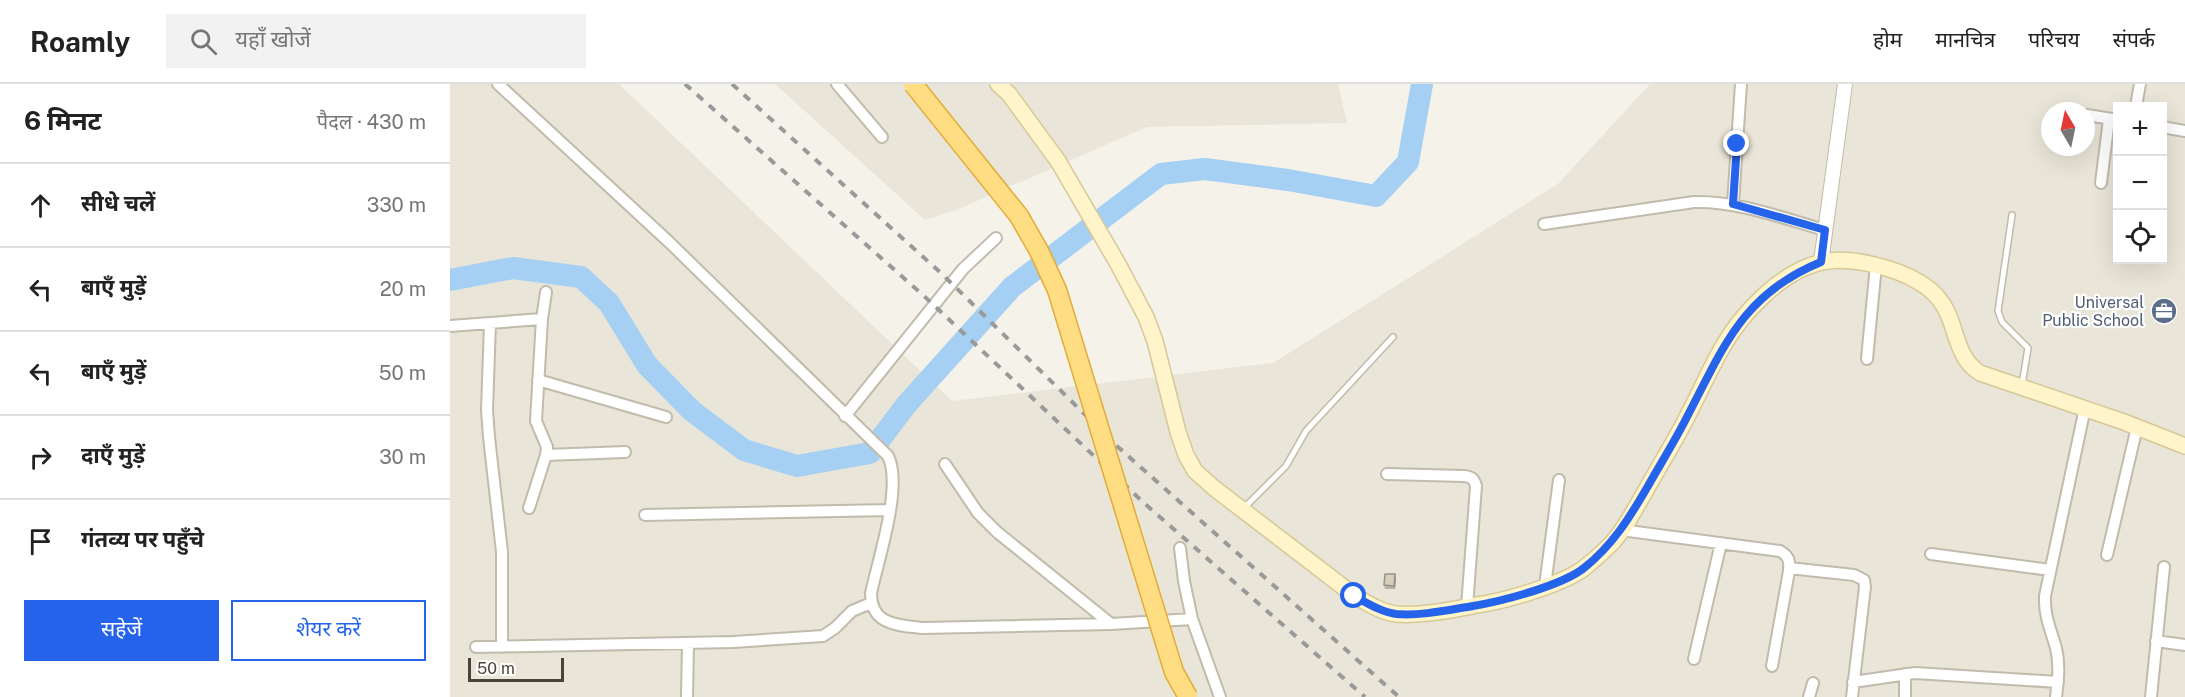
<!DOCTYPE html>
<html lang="hi">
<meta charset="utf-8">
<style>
body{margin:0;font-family:"Public Sans","Noto Sans Devanagari",sans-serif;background:#f2f2f2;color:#222}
.controls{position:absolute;right:18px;top:18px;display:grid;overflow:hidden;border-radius:0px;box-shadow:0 6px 24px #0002}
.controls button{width:54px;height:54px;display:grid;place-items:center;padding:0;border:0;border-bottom:2px solid #e0e0e0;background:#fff;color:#222;font:30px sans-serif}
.compass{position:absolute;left:1591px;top:18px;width:54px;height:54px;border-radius:50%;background:#fff;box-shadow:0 6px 24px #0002;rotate:351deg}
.scale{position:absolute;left:18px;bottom:15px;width:96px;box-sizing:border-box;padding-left:6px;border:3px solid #4a4337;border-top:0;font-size:16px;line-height:21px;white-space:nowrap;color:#4a4337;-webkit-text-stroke:4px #fff;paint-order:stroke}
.stop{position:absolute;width:18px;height:18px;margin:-14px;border:4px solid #2563eb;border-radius:50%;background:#fff}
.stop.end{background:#2563eb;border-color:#fff;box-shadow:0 2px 6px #0008}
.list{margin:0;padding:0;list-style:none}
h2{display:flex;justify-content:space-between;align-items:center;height:78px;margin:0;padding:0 24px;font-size:26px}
h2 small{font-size:20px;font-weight:400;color:#767676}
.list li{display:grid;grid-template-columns:39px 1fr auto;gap:18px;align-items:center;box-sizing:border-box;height:84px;padding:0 24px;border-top:2px solid #e0e0e0}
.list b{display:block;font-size:22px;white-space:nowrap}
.list em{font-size:20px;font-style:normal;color:#767676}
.actions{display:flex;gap:12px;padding:18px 24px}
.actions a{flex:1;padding:14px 0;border:2px solid #2563eb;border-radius:0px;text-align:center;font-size:21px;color:#2563eb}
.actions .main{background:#2563eb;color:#fff}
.icon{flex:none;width:33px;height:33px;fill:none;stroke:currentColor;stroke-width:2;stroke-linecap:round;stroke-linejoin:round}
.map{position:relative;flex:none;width:1735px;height:613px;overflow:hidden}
header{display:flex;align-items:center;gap:36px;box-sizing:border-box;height:84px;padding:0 30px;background:#fff;border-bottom:2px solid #e0e0e0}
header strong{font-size:28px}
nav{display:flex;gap:33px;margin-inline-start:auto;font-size:21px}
.search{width:420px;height:54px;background:#f2f2f2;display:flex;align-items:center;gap:15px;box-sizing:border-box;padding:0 21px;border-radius:0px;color:#767676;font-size:22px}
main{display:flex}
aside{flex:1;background:#fff}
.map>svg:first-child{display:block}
</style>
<header>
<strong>Roamly</strong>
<div class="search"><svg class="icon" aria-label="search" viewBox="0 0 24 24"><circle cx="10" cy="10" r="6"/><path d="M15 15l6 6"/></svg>यहाँ खोजें</div>
<nav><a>होम</a><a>मानचित्र</a><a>परिचय</a><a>संपर्क</a></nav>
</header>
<main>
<aside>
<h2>6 मिनट<small>पैदल · 430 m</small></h2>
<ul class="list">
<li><svg class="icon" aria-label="ahead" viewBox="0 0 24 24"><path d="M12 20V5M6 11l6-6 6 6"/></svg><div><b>सीधे चलें</b></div><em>330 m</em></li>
<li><svg class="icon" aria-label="left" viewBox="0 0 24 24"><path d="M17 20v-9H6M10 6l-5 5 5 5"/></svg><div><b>बाएँ मुड़ें</b></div><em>20 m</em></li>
<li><svg class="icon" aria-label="left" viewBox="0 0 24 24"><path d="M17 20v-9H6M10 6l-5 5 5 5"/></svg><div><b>बाएँ मुड़ें</b></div><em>50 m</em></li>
<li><svg class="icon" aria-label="right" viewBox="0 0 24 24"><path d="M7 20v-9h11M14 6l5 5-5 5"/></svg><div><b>दाएँ मुड़ें</b></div><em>30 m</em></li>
<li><svg class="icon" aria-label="arrive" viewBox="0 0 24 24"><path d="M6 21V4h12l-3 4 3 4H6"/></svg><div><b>गंतव्य पर पहुँचे</b></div></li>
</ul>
<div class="actions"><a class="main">सहेजें</a><a>शेयर करें</a></div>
</aside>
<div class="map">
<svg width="1735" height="613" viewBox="0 0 1735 613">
<rect width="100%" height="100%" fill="#f5f2ea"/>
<path fill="#e9e5d8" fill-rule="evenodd" d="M 0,0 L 169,0 L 502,317 L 823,279 L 1108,100 L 1200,0 L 1735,0 L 1735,613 L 0,613 ZM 1668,22 L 1712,22 L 1712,176 L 1668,176 ZM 1600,27 L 1636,27 L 1636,63 L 1600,63 Z
M 325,0 L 888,0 L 897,39 L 697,43 L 506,126 L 475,136 Z"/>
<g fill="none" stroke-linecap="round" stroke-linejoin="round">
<path stroke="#a5d0f3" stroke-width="22" d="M 0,196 L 63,184 L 131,193 L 159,219 L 197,281 L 242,327 L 294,366 L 347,382 L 420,369 L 456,321 L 562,203 L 711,90 L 755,85 L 838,96 L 926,112 L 958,78 L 972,0"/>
<g stroke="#c1bbac" stroke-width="8">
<path id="service" d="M 1562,131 L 1548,227 L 1552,238 L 1578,264 L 1572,301
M 793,425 L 836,382 L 856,347 L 943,253"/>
</g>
<g stroke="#c1bbac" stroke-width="14">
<path id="minor" d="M 48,0 L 219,158 L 438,372 C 453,402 428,476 421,509 C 421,541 447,541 472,544 L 661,540 L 742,535
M 387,0 L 432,53
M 1686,22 L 1690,0
M 1637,31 L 1668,36
M 1712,43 L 1735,47
M 1651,99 L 1659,35
M 1283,120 L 1291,0
M 1094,140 L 1244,118 C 1289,117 1332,134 1375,146
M 40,239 L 37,326 L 39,353 L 52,468 L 52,563
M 0,242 L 92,235
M 1417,275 L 1426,181
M 88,296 L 216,333
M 395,332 L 513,185 L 546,154
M 96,371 L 175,368
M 495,380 L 528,429 L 547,448 L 661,540
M 937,390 L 1014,392 C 1021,393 1024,394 1026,402 L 1017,523
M 79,424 L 96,371 L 97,363 L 86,337 L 92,235 L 96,208
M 195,431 L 440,426
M 1171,446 L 1330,467 C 1339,472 1340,477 1339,487 L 1322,582
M 730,464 L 734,497 L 742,535 L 770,613
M 1481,470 L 1600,486
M 1657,471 L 1687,343
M 1339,484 L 1404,491 L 1414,496 L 1415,503 L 1402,613
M 1095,502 L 1109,396
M 1706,557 L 1735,561
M 26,563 L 283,558 L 373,552 L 385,544 L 402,527 L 421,519
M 1244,575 L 1271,459
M 1403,598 L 1465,589 L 1608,598
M 237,613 L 238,559
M 1359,613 L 1363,599
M 1455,613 L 1455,590
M 1606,613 C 1608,597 1610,580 1606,564 C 1601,546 1594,532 1595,512 L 1635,324
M 1701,613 L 1714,483"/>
</g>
<g stroke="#c1bbac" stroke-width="16">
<path id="tertiary" d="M 1371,178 L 1395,0"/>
</g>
<g stroke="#d7c899" stroke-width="18">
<path id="secondary" d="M 548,0 L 559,10 L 608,77 L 668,180 L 696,233 L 705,257 L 728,348 L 736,371 L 745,387 L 764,404 L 905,512 C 917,519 931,528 946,530 C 972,532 1001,526 1027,521 C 1055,517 1110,501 1133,485 C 1142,478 1152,469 1160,461 C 1175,446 1184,426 1195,408 C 1209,382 1226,356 1239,329 C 1250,308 1260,285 1272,264 C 1291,230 1332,186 1373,178 C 1397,173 1425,180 1448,188 C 1462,193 1480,203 1489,215 C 1508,238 1503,272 1530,289 L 1674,338 L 1735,362"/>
</g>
<use href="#service" stroke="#fff" stroke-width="5"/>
<use href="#minor" stroke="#fff" stroke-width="10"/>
<use href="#tertiary" stroke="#fff" stroke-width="14"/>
<use href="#secondary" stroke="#fff4ca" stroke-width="15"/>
<path stroke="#999" stroke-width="4" stroke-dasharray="8 8" stroke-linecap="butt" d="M 235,0 L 474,212 L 694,419 L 915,613
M 282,0 L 492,190 L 668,363 L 949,613"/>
<g stroke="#e3ab36" stroke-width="21" stroke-linecap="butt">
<path id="trunk-bridge" d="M 463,0 L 569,132 L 589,167 L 607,206 L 724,588 L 738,613"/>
</g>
<use href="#trunk-bridge" stroke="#ffdd82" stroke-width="18"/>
</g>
<path fill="#bab2a4" d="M 946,494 L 945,505 L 935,505 L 934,501 Z"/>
<path fill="#979186" d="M 945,490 L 946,494 L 945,505 L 944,502 Z"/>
<path fill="#d8cfbf" stroke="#979186" stroke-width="1.5" d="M 935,490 L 945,490 L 944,502 L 934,501 Z"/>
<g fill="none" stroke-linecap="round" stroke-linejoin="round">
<path stroke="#2563eb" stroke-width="8" d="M 904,512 C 917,519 931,528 946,530 C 971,532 998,526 1023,522 C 1052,517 1111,502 1134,484 C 1163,461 1180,433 1198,402 C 1211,379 1226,355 1238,331 C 1274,262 1293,210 1371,178 L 1375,146 L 1283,120 L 1287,60"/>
</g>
<defs>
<g id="office-disc" transform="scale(1.35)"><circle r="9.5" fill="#5c6f8a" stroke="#fff"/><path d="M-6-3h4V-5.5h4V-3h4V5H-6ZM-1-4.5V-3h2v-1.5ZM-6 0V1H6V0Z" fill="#fff"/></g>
</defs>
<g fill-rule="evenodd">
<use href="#office-disc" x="1714" y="227"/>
</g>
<g text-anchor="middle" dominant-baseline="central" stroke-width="4.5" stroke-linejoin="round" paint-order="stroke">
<g font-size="16" fill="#4e5e75" stroke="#fff" text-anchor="end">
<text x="1694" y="218">Universal<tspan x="1694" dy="18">Public School</tspan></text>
</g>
</g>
</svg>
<div class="controls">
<button>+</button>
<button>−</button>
<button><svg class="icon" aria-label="locate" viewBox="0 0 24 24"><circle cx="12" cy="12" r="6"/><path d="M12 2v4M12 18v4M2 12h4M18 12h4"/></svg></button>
</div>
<svg class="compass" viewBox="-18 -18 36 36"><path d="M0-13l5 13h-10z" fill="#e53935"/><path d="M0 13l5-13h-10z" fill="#767676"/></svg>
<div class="scale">50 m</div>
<div class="stop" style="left:904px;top:512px"></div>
<div class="stop end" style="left:1287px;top:60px"></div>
</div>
</main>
